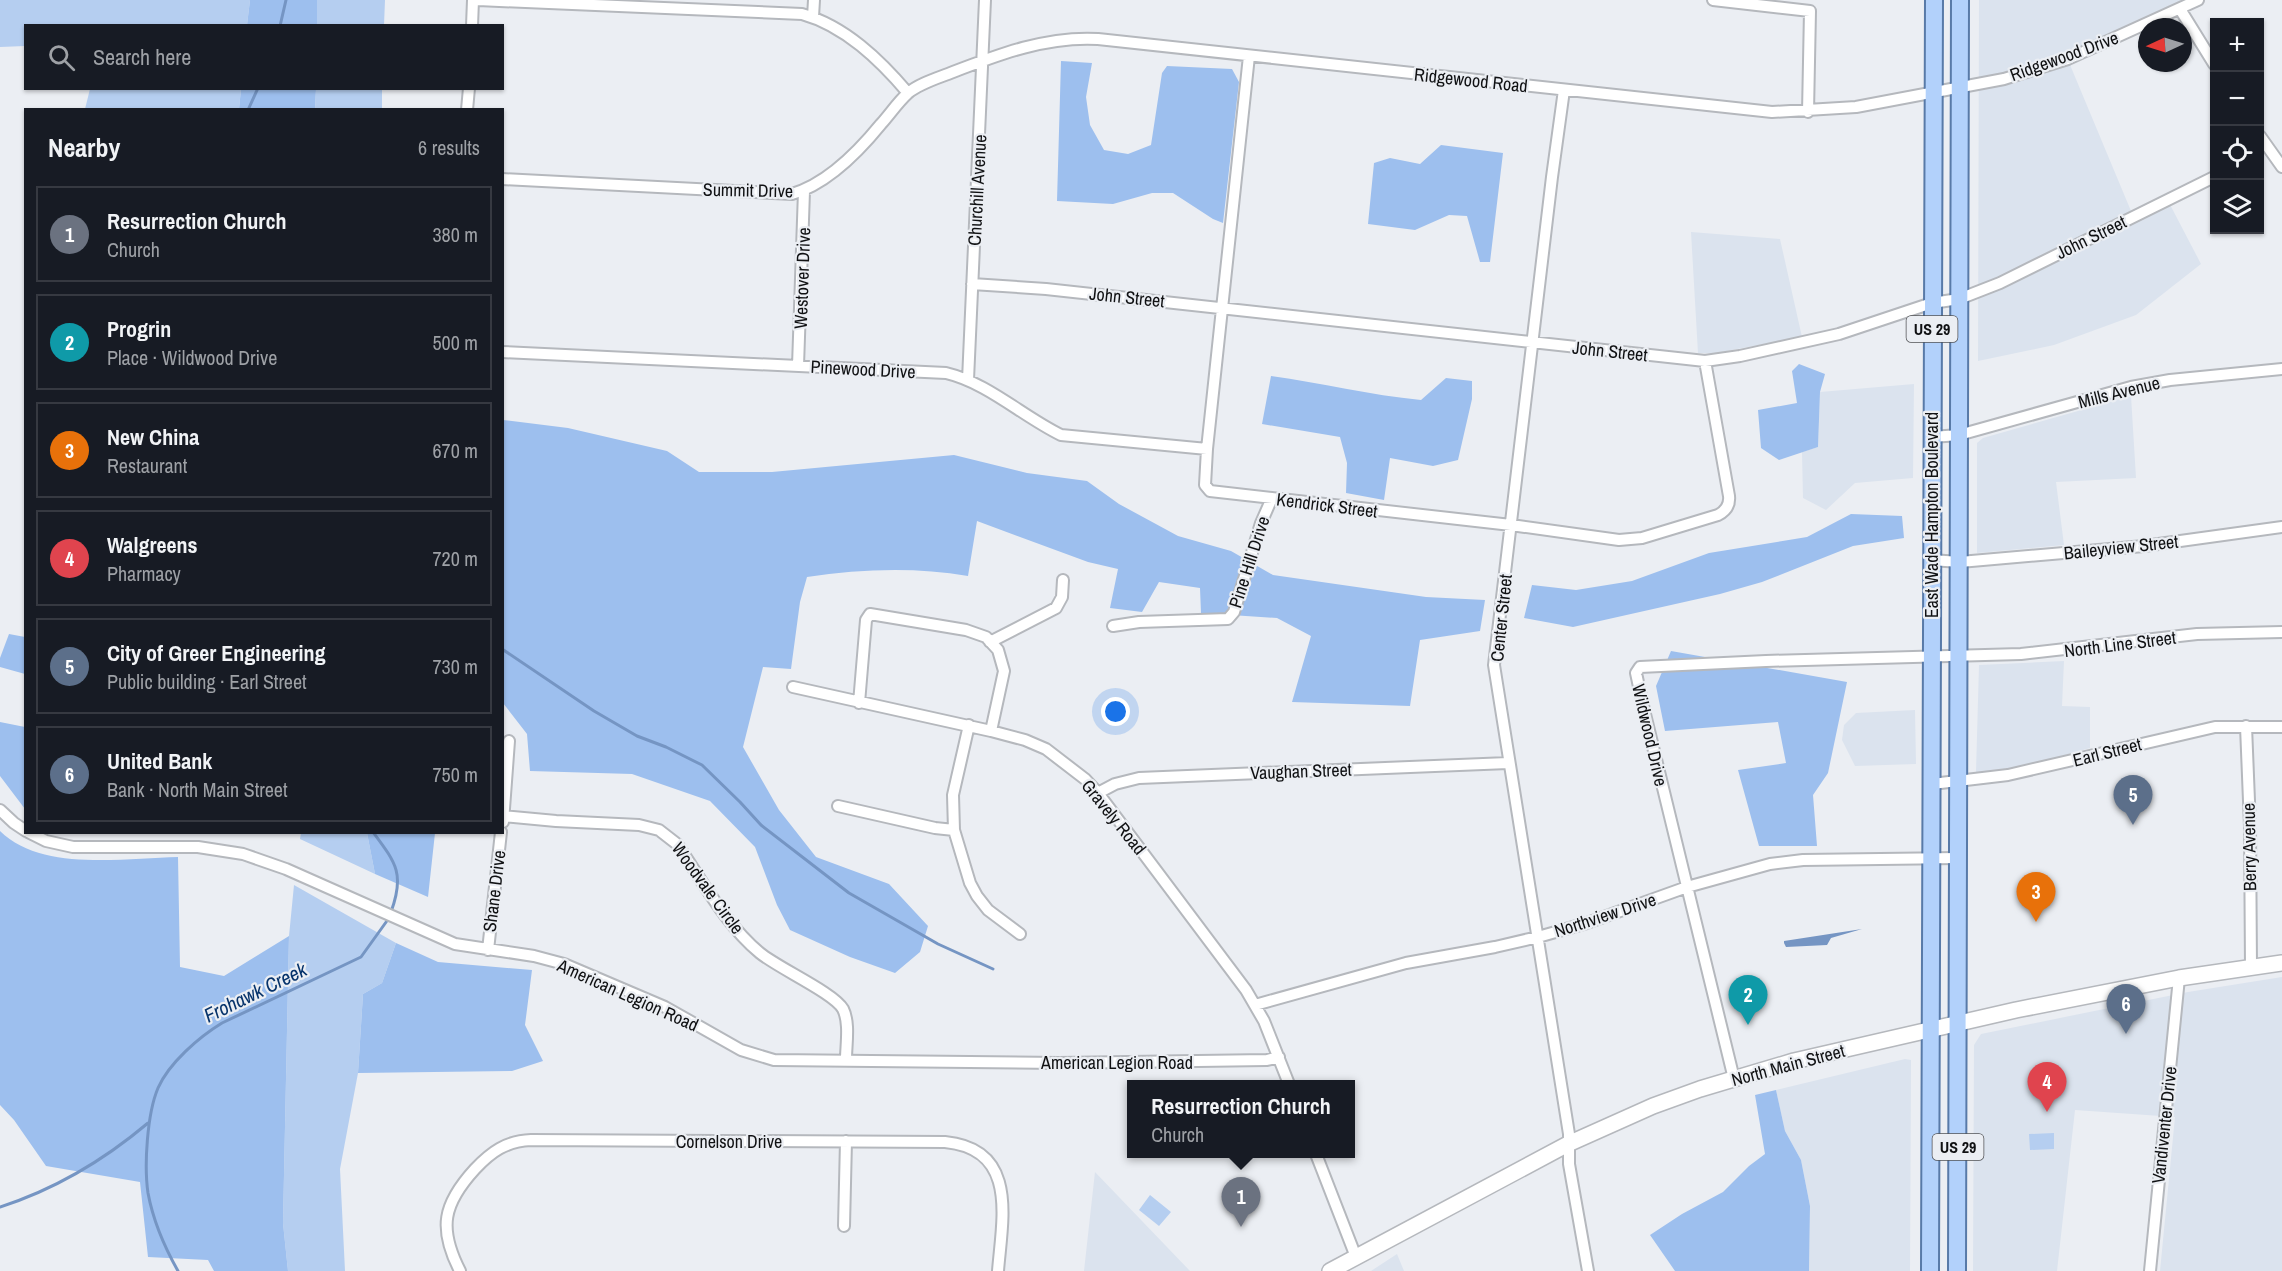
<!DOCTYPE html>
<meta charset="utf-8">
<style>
body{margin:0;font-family:"Archivo Narrow",sans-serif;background:#20242c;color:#f1f3f6}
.controls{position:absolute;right:18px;top:18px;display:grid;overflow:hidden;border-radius:0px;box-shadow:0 2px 4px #0004}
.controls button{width:54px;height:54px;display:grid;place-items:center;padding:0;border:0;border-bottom:2px solid #363941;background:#171b24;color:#f1f3f6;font:30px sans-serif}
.compass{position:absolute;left:2138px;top:18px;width:54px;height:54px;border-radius:50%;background:#171b24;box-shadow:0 2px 4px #0004;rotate:266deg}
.you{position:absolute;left:1116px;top:712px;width:21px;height:21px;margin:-15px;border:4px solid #fff;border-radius:50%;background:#1a73e8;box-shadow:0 0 0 9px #1a73e833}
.badge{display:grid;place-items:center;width:39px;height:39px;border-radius:50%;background:#aeaf99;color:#fff;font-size:20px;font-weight:700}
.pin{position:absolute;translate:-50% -50px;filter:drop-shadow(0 2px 3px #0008)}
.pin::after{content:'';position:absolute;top:32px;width:21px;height:18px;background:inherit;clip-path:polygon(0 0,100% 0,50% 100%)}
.popup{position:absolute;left:1127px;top:1080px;width:228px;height:78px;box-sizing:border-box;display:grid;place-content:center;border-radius:0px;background:#171b24;filter:drop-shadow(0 2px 4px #0005);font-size:20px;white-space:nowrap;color:#9ea1a6}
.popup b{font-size:22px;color:#f1f3f6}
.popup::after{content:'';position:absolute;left:50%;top:100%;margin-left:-12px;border:12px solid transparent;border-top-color:#171b24}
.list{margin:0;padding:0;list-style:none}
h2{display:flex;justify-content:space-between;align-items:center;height:78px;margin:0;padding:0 24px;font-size:26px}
h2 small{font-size:20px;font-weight:400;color:#9ea1a6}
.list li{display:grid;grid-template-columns:39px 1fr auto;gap:18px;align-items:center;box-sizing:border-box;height:96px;margin:0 12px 12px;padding:0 12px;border:2px solid #363941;border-radius:0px}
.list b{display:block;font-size:22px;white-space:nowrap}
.list p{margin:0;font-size:20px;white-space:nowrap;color:#9ea1a6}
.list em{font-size:20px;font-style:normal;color:#9ea1a6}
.icon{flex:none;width:33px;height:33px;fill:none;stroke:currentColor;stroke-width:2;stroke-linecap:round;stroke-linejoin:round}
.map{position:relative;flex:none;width:2282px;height:1271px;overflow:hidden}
.search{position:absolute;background:#171b24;box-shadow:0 2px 4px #0004;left:24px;top:24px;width:480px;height:66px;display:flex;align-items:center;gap:15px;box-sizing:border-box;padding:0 21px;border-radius:0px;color:#9ea1a6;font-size:22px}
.panel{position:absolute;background:#171b24;box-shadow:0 2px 4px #0004;left:24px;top:108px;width:480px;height:726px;border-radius:0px}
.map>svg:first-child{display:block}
</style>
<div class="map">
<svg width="2282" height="1271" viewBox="0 0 2282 1271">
<rect width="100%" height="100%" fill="#ebeef3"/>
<path fill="#dbe3ee" d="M 1979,0 L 2201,0 L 2068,60 L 2131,211 L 2165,195 L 2201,264 L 2136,315 L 2054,345 L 1978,361 Z
M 1691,232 L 1780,239 L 1802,337 L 1716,353 L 1698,353 Z
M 1914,384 L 1913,478 L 1855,483 L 1826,510 L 1803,498 L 1802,452 L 1818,447 L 1820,392 Z
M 2131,396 L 2136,478 L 2056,482 L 2064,545 L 1977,553 L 1977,443 L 1983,438 Z
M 2064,661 L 2062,706 L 2090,707 L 2090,748 L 2033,764 L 1989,772 L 1976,772 L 1979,665 Z
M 1915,710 L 1916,764 L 1855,766 L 1842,740 L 1844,725 L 1856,713 Z
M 2282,977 L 2282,1271 L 2160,1271 L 2175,1117 L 2075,1110 L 2057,1271 L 1973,1271 L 1974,1045 L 1981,1034 L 2188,992 Z
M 1905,1059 L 1911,1060 L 1910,1271 L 1809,1271 L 1810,1206 L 1801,1160 L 1785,1131 L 1776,1090 Z
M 1095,1172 L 1190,1271 L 1084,1271 Z
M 1397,1254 L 1404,1271 L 1371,1271 Z"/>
<path fill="#b5cef0" d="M 0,0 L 250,0 L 247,25 L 26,26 L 25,46 L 0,47 Z
M 317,0 L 385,0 L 384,25 L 317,25 Z
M 90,89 L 241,89 L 239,109 L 85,109 Z
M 316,89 L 382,89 L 382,109 L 315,110 Z
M 301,833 L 367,833 L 375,874 L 300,839 Z
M 294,885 L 396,943 L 382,983 L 363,994 L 358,1073 L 340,1169 L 345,1271 L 288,1271 L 283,1223 L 289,936 Z
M 2054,1133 L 2054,1149 L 2030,1150 L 2029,1134 Z
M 1150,1195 L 1171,1212 L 1159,1226 L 1139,1210 Z"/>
<path fill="#9dbfee" d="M 250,0 L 317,0 L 317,25 L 247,25 Z
M 1061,61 L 1092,63 L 1086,97 L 1090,125 L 1104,150 L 1128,154 L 1151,145 L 1162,73 L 1167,66 L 1232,69 L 1239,82 L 1223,223 L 1213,219 L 1173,193 L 1152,193 L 1113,204 L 1057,201 Z
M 241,89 L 316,89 L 315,109 L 239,109 Z
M 1441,145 L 1503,153 L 1490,262 L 1480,262 L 1467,216 L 1449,215 L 1415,230 L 1368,224 L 1374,163 L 1390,158 L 1420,164 Z
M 1799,364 L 1825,374 L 1820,392 L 1818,447 L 1779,460 L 1761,448 L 1758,410 L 1797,403 L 1792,371 Z
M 1271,376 C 1321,383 1370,395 1421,400 L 1446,378 L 1472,381 L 1472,399 L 1458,460 L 1433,466 L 1390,458 L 1384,500 L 1346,493 L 1347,463 L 1340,437 L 1262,424 Z
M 503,420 L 568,428 L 667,451 L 699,472 L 772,472 L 954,455 L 1027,473 L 1087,481 L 1119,504 L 1178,536 L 1231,551 L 1273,575 L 1426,597 L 1485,600 L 1480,631 L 1420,640 L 1410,706 L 1292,702 L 1311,636 L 1277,618 L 1201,613 L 1200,588 L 1159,582 L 1142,612 L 1110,608 L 1118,569 L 1088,562 L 977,521 L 968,576 C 915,567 861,569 807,577 L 800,602 L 791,669 L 763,667 L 743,747 L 779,810 L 816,857 L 889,884 L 928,926 L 920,952 L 895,973 L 850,957 L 790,930 L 777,905 L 755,847 L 710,801 L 632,774 L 530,771 L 527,734 L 503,703 Z
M 1851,514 L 1902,516 L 1904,538 L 1853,546 L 1762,582 L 1720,594 L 1573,627 L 1524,618 L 1532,585 L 1576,590 L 1632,581 L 1709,553 L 1807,537 Z
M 9,634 L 25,637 L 25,674 L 0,667 L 0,658 Z
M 1671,651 L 1847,682 L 1828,773 L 1813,795 L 1817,846 L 1759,846 L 1738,770 L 1786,763 L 1778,722 L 1665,731 L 1656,686 Z
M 0,722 L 25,727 L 25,809 L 0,776 Z
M 0,831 C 41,872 124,858 178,857 L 180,967 L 224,976 L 289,936 L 283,1223 L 288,1271 L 214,1271 L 208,1260 L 148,1257 L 140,1182 L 46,1166 L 14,1120 L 0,1105 Z
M 367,833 L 435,833 L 428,897 L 375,874 Z
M 396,943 L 438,962 L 532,970 L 525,1025 L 543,1061 L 512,1071 L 358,1073 L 363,994 L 382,983 Z
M 1776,1090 L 1785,1131 L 1801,1160 L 1810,1206 L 1809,1271 L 1675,1271 L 1650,1235 L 1682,1214 L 1723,1192 L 1749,1166 L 1765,1154 L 1755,1095 Z"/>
<path fill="#7595c3" d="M 1862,929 L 1831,938 L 1827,945 L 1786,947 L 1784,943 L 1784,941 Z"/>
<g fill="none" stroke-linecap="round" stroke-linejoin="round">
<path stroke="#7595c3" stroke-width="3" d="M 280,26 L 286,0
M 248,110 L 258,88
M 502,649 L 594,711 L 637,736 L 666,747 L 702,765 L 740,802 L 761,825 L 849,893 L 938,944 L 993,969
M 373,832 C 396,863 405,874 391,912
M 0,1207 C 56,1189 103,1161 148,1123
M 178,1271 C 165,1248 153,1220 148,1193 C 144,1166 147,1114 158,1088 C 169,1063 199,1037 222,1023 L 361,957 L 389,918"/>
<g stroke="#b5b8bd" stroke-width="14">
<path id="street" d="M 478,0 L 802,14 C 845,26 880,60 908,93
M 1713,0 L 1810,11 L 1808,112
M 2180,9 L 2214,64
M 813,17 L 814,0
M 472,26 L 473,0
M 1249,56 L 1207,449 L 1205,485 L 1210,491 L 1511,525 L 1619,540 L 1642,538 L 1718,515 C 1726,511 1730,505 1729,496 L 1705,361
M 1564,90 L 1552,177 L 1494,665 L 1569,1134 L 1569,1164 L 1588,1271
M 467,110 L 469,88
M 2260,136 L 2282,167
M 502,179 L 792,194 C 827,184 859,151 881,124 C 890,114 898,102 908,93 C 920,83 938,78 953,72 C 1000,54 1047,36 1098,39 L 1772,112 L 1856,107 L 2004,79 L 2068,59 L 2198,0
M 972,284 L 1046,289 L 1705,361 L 1740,356 L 1839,334 L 1932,303 L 1959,299 L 2000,283 L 2214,177
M 502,352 L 946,373 C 988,383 1022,416 1061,435 L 1207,449
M 798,366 L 804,191
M 968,380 L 985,0
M 1932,437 L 1959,435 L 2131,387 L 2170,380 L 2282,369
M 1931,560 L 1960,562 L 2144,546 L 2282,527
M 1113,626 L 1139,622 L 1228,619 L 1234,612 L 1261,523 L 1272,498
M 990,642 L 1056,608 L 1062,597 L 1063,580
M 793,687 L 991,731 L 1025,740 L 1046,749 L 1085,779 L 1098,793 L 1246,990 L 1264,1021 L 1289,1084
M 859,703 L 866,620 L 870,614 L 966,630 L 986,637 L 998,650 L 1004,671 L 991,731
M 969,725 L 953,795 L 954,830 L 970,883 L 977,896 L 988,910 L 1020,934
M 2246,726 L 2250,826 L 2251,967
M 1932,784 L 2008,775 L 2215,727 L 2282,727
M 1098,793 L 1115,784 L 1139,778 L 1508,763
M 838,806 L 935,828 L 954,830
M 0,810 L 14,823 L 26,831
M 503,816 L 556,821 L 639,825 L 659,830 L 677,844 C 702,880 725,924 760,953 C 778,968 834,993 843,1009 C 850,1023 846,1045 846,1059
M 503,822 L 509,741
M 28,832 L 46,841 L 73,847 L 198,847 L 243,854 L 286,869 L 455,944 L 534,956 L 564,964 L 665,1007 L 741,1050 L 774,1060 L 1059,1063 L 1267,1060 L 1279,1057
M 488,950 L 501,832
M 1255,1005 L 1406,963 L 1495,947 L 1538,937 L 1587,923 L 1687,887 L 1770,864 L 1803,860 L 1958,858
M 1734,1079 L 1644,710 L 1636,673 L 1640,667 L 1766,661 L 2021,654 L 2197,634 L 2282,632
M 1316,1154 L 1356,1257
M 844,1226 L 846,1141
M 460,1271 C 438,1228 443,1204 475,1169 C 491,1152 506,1141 531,1140 L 945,1142 C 1019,1149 1002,1220 998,1271
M 2150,1271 L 2179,978"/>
</g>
<g stroke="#b5b8bd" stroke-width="18">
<path id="secondary" d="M 1330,1271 L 1568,1144 L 1653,1106 L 1700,1089 L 1794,1061 L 2016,1010 L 2179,978 L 2282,963"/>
</g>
<g stroke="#587aa8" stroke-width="20">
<path id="primary" d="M 1930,1271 L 1934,0
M 1957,1271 L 1960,0"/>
</g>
<use href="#street" stroke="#fff" stroke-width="10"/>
<use href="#secondary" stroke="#fff" stroke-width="15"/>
<use href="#primary" stroke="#b2d1fb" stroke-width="16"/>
</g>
<g text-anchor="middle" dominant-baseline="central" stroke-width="4.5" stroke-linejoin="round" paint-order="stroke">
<g fill="#ebeef3" stroke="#525356" stroke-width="1.5">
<rect x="1906.5" y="316" width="51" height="26" rx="4.5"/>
<rect x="1932.5" y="1134" width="51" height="26" rx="4.5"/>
</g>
<g font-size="16" font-weight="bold" fill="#101113">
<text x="1932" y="329">US 29</text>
<text x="1958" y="1147">US 29</text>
</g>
<g font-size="18" fill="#101113" stroke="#ebeef3">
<text transform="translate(2064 56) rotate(-20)">Ridgewood Drive</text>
<text transform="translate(1471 80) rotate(6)">Ridgewood Road</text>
<text transform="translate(748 190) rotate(1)">Summit Drive</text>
<text transform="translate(977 190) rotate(-87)">Churchill Avenue</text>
<text transform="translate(2091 237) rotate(-26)">John Street</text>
<text transform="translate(802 278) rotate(-88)">Westover Drive</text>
<text transform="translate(1127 297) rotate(6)">John Street</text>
<text transform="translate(1610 351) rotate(6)">John Street</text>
<text transform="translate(863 369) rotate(3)">Pinewood Drive</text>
<text transform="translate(2119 392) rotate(-14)">Mills Avenue</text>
<text transform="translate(1327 505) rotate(7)">Kendrick Street</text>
<text transform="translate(1931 515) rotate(-90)">East Wade Hampton Boulevard</text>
<text transform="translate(2121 547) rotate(-6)">Baileyview Street</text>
<text transform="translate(1249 562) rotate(-72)">Pine Hill Drive</text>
<text transform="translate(1501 618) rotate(-84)">Center Street</text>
<text transform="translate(2120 644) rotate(-7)">North Line Street</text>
<text transform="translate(1650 735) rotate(77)">Wildwood Drive</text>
<text transform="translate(2107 752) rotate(-14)">Earl Street</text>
<text transform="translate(1301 771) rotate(-2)">Vaughan Street</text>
<text transform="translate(1114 817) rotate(51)">Gravely Road</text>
<text transform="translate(2249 847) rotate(-91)">Berry Avenue</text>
<text transform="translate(708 888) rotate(54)">Woodvale Circle</text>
<text transform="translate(494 891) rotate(-83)">Shane Drive</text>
<text transform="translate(1605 915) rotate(-18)">Northview Drive</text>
<text transform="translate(628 995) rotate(24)">American Legion Road</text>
<text x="1117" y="1062">American Legion Road</text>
<text transform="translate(1788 1065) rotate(-15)">North Main Street</text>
<text transform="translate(2164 1125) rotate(-84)">Vandiventer Drive</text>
<text x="729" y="1141">Cornelson Drive</text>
</g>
<g font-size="20" font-style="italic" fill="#06336b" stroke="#ebeef3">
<text transform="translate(255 992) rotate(-26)">Frohawk Creek</text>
</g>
</g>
</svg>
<div class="controls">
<button>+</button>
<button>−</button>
<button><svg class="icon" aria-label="locate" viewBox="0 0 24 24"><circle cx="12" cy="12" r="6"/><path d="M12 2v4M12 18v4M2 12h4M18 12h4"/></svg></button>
<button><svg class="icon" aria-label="layers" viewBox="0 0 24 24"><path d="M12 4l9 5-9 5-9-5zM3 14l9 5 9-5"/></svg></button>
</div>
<svg class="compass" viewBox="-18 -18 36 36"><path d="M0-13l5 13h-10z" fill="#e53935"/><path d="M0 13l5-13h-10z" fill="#9ea1a6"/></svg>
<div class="you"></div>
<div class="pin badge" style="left:1241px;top:1227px;background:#6b7280">1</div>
<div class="popup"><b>Resurrection Church</b>Church</div>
<div class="pin badge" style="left:1748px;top:1025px;background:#0f9aa8">2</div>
<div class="pin badge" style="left:2036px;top:922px;background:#e8710a">3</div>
<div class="pin badge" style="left:2047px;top:1112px;background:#e0444e">4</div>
<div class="pin badge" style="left:2133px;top:825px;background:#5c6f8a">5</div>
<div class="pin badge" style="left:2126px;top:1034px;background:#5c6f8a">6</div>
<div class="search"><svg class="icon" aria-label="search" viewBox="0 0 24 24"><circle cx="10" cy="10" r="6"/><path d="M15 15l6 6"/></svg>Search here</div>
<section class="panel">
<h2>Nearby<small>6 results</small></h2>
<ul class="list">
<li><span class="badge" style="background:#6b7280">1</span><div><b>Resurrection Church</b><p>Church</p></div><em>380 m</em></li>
<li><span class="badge" style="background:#0f9aa8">2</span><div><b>Progrin</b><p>Place · Wildwood Drive</p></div><em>500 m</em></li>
<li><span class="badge" style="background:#e8710a">3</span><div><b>New China</b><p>Restaurant</p></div><em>670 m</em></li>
<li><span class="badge" style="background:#e0444e">4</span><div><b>Walgreens</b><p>Pharmacy</p></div><em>720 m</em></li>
<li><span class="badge" style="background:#5c6f8a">5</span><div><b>City of Greer Engineering</b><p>Public building · Earl Street</p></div><em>730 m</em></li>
<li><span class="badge" style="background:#5c6f8a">6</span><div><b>United Bank</b><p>Bank · North Main Street</p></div><em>750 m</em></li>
</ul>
</section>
</div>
